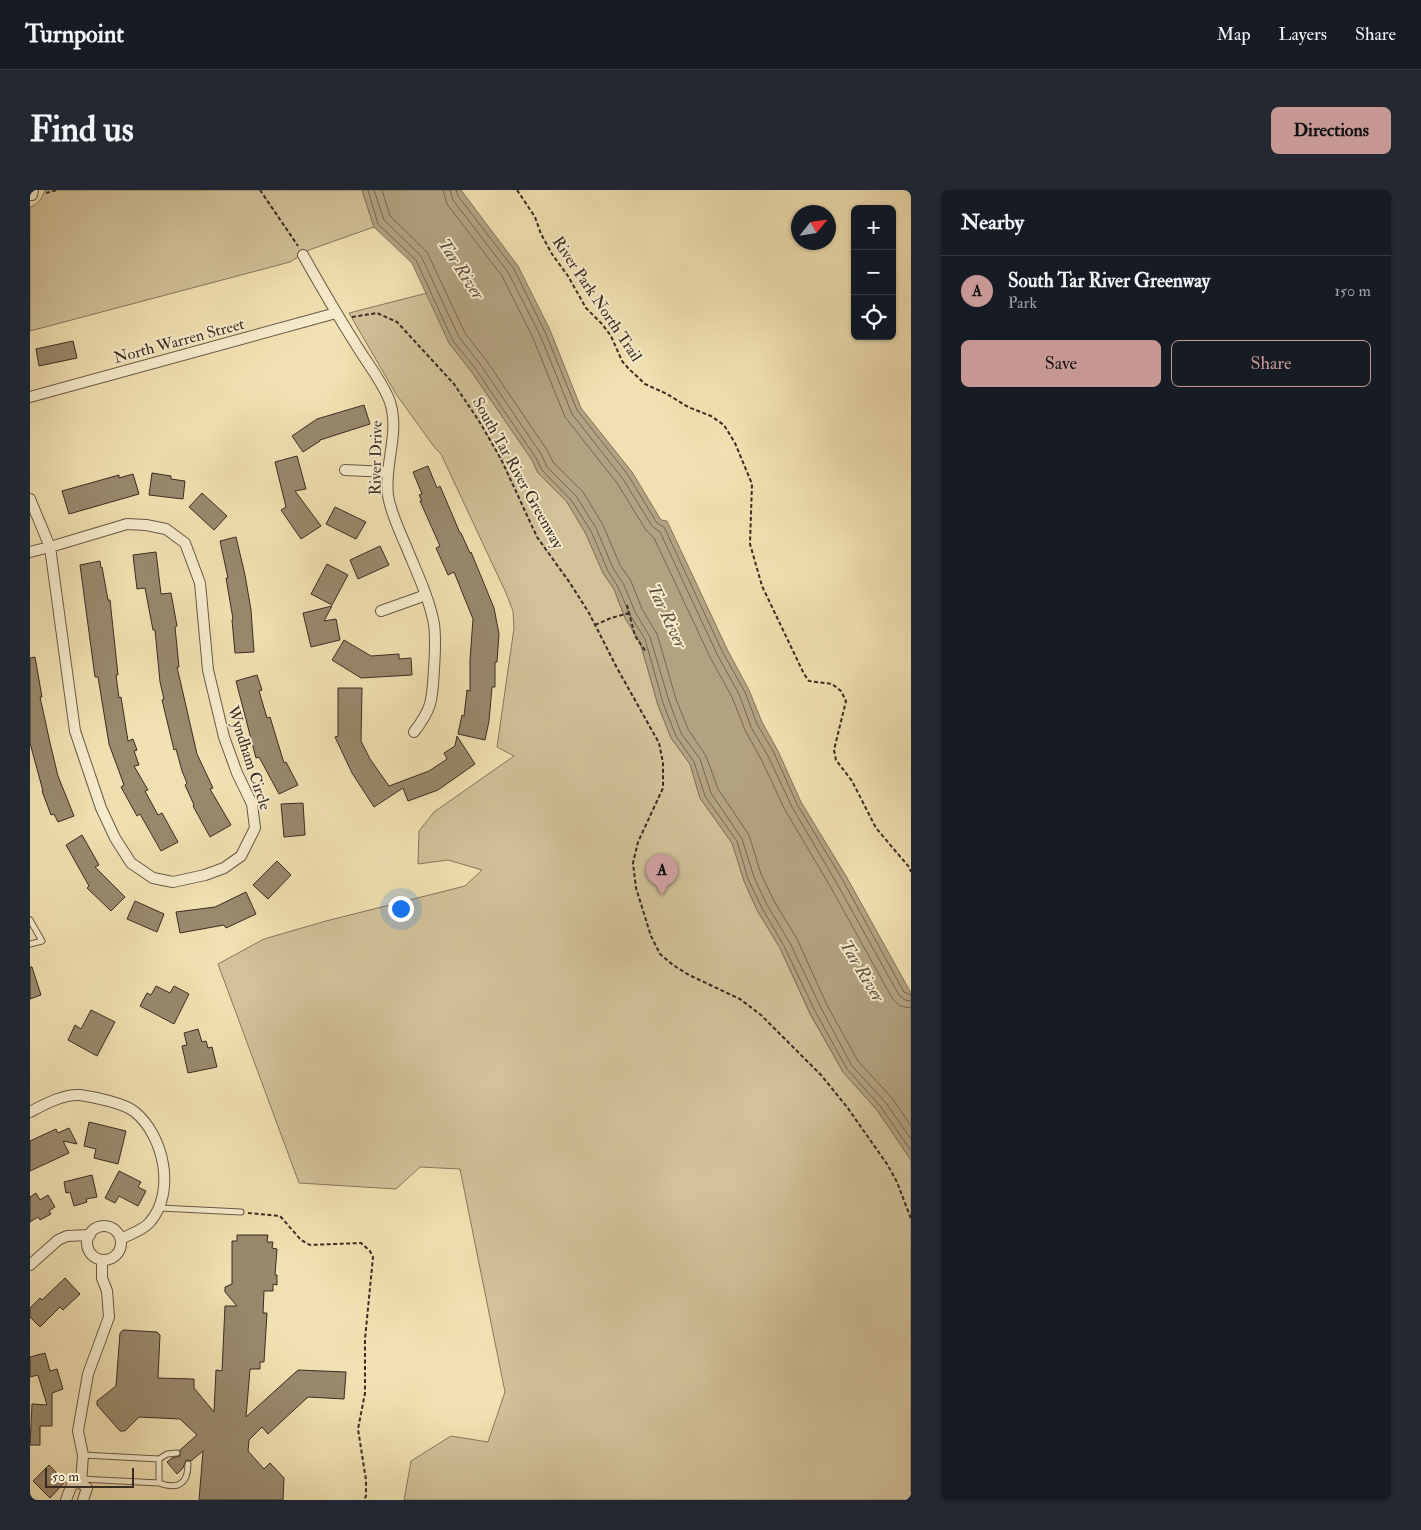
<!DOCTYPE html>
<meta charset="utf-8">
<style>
body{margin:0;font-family:"IM FELL Double Pica",serif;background:#242831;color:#f1f3f6}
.controls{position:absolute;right:15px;top:15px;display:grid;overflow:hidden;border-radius:8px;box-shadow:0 1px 4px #0004}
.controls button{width:45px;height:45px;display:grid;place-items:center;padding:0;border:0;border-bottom:1px solid #363941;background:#171b24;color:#f1f3f6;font:25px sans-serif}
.compass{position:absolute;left:761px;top:15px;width:45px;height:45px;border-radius:50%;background:#171b24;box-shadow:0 1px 4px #0004;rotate:60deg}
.scale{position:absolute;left:15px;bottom:12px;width:89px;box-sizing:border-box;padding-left:5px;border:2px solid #3a2b23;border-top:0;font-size:14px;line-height:18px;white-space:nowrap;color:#3a2b23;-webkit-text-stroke:4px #f6ebcc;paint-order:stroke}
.you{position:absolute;left:370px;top:718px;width:18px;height:18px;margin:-12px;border:4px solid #fff;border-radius:50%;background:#1a73e8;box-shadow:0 0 0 8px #1a73e833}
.badge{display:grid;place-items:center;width:32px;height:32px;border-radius:50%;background:#c59692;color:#111;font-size:16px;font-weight:700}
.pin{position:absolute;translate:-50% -41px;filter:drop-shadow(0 1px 2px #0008)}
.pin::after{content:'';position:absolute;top:26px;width:18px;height:15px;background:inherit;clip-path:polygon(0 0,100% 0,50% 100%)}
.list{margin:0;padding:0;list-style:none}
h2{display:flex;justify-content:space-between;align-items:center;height:65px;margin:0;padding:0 20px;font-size:21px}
h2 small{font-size:16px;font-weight:400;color:#9ea1a6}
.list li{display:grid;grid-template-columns:32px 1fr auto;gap:15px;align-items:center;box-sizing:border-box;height:70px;padding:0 20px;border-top:1px solid #363941}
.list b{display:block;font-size:19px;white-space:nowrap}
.list p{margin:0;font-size:16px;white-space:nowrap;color:#9ea1a6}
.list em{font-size:16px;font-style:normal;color:#9ea1a6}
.actions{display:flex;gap:10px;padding:15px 20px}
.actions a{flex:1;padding:11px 0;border:1px solid #c59692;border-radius:8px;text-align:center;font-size:18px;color:#c59692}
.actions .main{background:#c59692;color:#111}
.icon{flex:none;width:28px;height:28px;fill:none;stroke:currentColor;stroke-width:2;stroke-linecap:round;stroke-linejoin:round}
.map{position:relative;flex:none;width:881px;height:1310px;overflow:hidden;border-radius:8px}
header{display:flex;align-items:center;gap:30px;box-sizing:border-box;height:70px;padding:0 25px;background:#171b24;border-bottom:1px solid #363941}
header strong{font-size:24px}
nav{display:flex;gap:28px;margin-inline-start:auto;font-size:18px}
.intro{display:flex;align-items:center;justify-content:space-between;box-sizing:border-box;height:120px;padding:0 30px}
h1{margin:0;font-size:35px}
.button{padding:12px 22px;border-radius:8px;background:#c59692;color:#111;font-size:18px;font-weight:700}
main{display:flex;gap:30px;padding:0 30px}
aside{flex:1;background:#171b24;border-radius:8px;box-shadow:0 1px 4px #0004}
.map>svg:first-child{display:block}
</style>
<header>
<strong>Turnpoint</strong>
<nav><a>Map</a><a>Layers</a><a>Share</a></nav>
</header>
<div class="intro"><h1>Find us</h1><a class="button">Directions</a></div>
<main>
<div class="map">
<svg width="881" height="1310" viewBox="0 0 881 1310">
<rect width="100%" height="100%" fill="#f1e0b1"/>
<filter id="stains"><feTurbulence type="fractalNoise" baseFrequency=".004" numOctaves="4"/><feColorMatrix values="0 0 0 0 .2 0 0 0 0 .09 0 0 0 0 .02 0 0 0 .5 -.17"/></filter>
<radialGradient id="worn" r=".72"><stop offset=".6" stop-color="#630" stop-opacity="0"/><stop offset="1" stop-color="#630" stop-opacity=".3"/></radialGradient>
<path fill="#d2c199" stroke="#86765e" d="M 15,0 L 332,0 L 344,37 L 279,60 L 260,72 L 0,141 L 0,17 C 9,14 12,8 15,0 Z
M 397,103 L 419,153 L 441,181 L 502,270 L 508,283 L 537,312 L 556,344 L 573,383 L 584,399 L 595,428 L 610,452 L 628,515 L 641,548 L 660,574 L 670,608 L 702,653 L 714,691 L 727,720 L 750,758 L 780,824 L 813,882 L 847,920 L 881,970 L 881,1310 L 374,1310 L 381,1271 L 421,1246 L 458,1252 L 475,1202 L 430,979 L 390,977 L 366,999 L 269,993 L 188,774 L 234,749 L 296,731 L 435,696 L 452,680 L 418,670 L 388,674 L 389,641 L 404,622 L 484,566 L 467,557 L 484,438 L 483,421 L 476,403 L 411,264 L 405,258 L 366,204 L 319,123 Z"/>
<path fill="#b3a281" stroke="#83725b" d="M 332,0 L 431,0 L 488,76 L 520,140 L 551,218 L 602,282 L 631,330 L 637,331 L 698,461 L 719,500 L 732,532 L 748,561 L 771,612 L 816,686 L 881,803 L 881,970 L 847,920 L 813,882 L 780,823 L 750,758 L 727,720 L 714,691 L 702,653 L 670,608 L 660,574 L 641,548 L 628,515 L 610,452 L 595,428 L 584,399 L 573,383 L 556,344 L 537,312 L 508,283 L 502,270 L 441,181 L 419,153 L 382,73 L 344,37 Z"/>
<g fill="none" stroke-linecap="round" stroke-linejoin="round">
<path stroke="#766652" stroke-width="1" d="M 338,0 L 348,34 L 386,70 L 423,151 L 445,178 L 506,268 L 512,280 L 541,310 L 561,341 L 578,381 L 588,397 L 600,425 L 615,449 L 633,513 L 646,546 L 664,572 L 675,606 L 707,651 L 718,689 L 732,718 L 754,756 L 785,821 L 817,879 L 851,917 L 881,961
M 344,0 L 354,30 L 391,66 L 429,147 L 450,174 L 511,264 L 517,277 L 546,306 L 566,338 L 583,378 L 594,395 L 605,422 L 620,447 L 639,511 L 651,543 L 670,569 L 681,603 L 712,649 L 724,687 L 737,715 L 760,753 L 791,818 L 822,876 L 856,913 L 881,949
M 352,0 L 360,26 L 397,62 L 435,143 L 456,170 L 517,260 L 523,272 L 553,302 L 573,335 L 590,375 L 601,391 L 612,419 L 627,444 L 646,509 L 658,539 L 676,566 L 688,599 L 719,645 L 731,684 L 744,711 L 767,749 L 797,815 L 828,871 L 862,908 L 881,936
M 413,0 L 417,14 L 472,86 L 503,148 L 535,227 L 587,293 L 616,340 L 624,348 L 681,469 L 702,507 L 715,540 L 731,569 L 755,620 L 800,696 L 862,808 L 870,816 L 881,818
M 420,0 L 423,10 L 478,82 L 510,145 L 542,224 L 593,289 L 622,336 L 630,342 L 688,466 L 709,504 L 721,537 L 738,566 L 762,617 L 806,692 L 869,805 L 875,810 L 881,811
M 426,0 L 428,6 L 484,79 L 515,142 L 547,220 L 598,285 L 627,333 L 634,337 L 693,463 L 715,502 L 727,534 L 744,563 L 767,614 L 812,689 L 874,802 L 881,805"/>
</g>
<path fill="#99896d" stroke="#3a2b23" d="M 43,151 L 47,168 L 9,176 L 6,159 Z
M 334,215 L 340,234 L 290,250 L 290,251 L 273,262 L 262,246 L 287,229 Z
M 267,266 L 276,299 L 265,301 L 291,336 L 271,349 L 251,320 L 256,317 L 245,272 Z
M 398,276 L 407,298 L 410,296 L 430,343 L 431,343 L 440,363 L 441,362 L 464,418 L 469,444 L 467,472 L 465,472 L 465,497 L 462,497 L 459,531 L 455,550 L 428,544 L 432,525 L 434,526 L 437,500 L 440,501 L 440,470 L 443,429 L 424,382 L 418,385 L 406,358 L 410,356 L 390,311 L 392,311 L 389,305 L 392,304 L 383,282 Z
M 122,283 L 141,286 L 141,289 L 155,291 L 153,309 L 119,305 Z
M 103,284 L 109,304 L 39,324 L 32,301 L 89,285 L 89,288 Z
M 172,303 L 197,326 L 184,340 L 159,317 Z
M 305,317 L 336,332 L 326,349 L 296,334 Z
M 206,347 L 215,385 L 221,420 L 224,462 L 205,463 L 202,430 L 203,429 L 196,388 L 198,388 L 190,351 Z
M 350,356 L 359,375 L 328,389 L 320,370 Z
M 126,362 L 131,404 L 141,403 L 147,436 L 145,437 L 149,477 L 147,477 L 167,564 L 183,598 L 180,599 L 201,635 L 180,647 L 163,616 L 164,615 L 155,595 L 157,593 L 152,581 L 146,559 L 144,560 L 132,510 L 134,509 L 130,492 L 125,440 L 123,440 L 115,398 L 107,399 L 103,365 Z
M 70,371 L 71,378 L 72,377 L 78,410 L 80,410 L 88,485 L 86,485 L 89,508 L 91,507 L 98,551 L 103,549 L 107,560 L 104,561 L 109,575 L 104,576 L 118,600 L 115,601 L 128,625 L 132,623 L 148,652 L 131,661 L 110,624 L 107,626 L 91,597 L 94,595 L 79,554 L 68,487 L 65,487 L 50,375 Z
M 297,374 L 318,385 L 302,415 L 281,404 Z
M 302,416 L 294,431 L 306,429 L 310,450 L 281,457 L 273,423 Z
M 314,450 L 341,466 L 369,464 L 369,469 L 381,468 L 382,485 L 331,488 L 302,470 Z
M 5,467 L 12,507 L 10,507 L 20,553 L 28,586 L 44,626 L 28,632 L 24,624 L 21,625 L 12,601 L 13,601 L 0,553 L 0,468 Z
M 227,485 L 232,500 L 229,501 L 237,528 L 240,527 L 254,573 L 256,572 L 268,595 L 249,604 L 229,567 L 226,568 L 206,491 Z
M 308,498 L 332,498 L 331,551 L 340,569 L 359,596 L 399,581 L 417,569 L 414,563 L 425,556 L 427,546 L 445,574 L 408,600 L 378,611 L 373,598 L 344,617 L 322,583 L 305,547 L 308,546 Z
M 273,613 L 275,645 L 254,647 L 251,614 Z
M 52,645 L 69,675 L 65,677 L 95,707 L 81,721 L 57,698 L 59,696 L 36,655 Z
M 247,671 L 261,685 L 238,709 L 223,695 Z
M 216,702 L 226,724 L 196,738 L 194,735 L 150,743 L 146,722 L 185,717 Z
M 105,711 L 134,724 L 127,742 L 97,729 Z
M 0,777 L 2,777 L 11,805 L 0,809 Z
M 126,796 L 140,803 L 144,796 L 159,804 L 144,834 L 110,816 L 117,803 L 121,805 Z
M 61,820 L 85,832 L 67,866 L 38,850 L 45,835 L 51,839 Z
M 168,839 L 172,852 L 176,851 L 178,858 L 182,857 L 187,877 L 158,883 L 152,856 L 157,855 L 154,843 Z
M 59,932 L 96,941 L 88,974 L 64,968 L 66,959 L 54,956 Z
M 39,938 L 47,954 L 33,951 L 39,963 L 0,981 L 0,951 L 26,939 L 28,943 Z
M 89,981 L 111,992 L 108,997 L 116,1001 L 108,1016 L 89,1006 L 85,1013 L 75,1008 Z
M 62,985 L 67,1007 L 56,1009 L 57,1012 L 44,1016 L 40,1002 L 36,1003 L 34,992 Z
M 6,1003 L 10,1010 L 18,1005 L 25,1017 L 19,1021 L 21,1024 L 10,1030 L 8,1027 L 0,1032 L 0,1007 Z
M 207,1045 L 238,1045 L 237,1052 L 243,1052 L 242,1058 L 247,1059 L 245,1085 L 247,1085 L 247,1095 L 243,1094 L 243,1101 L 234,1101 L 233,1123 L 237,1123 L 234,1172 L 230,1172 L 230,1179 L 220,1179 L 216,1227 L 268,1180 L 316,1182 L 314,1209 L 278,1207 L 238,1244 L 232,1237 L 219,1250 L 218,1261 L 234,1279 L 240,1273 L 254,1288 L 253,1310 L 169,1310 L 173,1261 L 161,1271 L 156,1270 L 153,1278 L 147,1284 L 137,1272 L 142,1268 L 150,1266 L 150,1260 L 167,1245 L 150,1229 L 109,1227 L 95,1241 L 90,1241 L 67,1215 L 67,1211 L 86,1196 L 90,1143 L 93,1140 L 127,1142 L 130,1145 L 128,1188 L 164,1189 L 164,1198 L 184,1222 L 186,1180 L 192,1181 L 195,1116 L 207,1116 L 195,1102 L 195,1097 L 202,1094 L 202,1051 L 207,1051 Z
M 35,1088 L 50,1104 L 33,1120 L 30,1117 L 10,1137 L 0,1127 L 0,1118 L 10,1108 L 12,1110 Z
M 15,1163 L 20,1181 L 27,1179 L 33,1199 L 22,1203 L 22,1236 L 10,1236 L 10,1255 L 0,1255 L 2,1214 L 17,1215 L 8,1185 L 0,1187 L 0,1167 Z
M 19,1275 L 35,1292 L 20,1308 L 3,1291 Z"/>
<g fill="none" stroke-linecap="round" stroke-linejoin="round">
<g stroke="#685846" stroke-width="7">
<path id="lane" d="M 0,730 L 12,751 L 0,754
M 130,1018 L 211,1022
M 129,1269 L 137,1264 L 147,1263
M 51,1289 L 129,1293 L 129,1269 L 53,1265
M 129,1293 C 148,1300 158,1294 158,1274"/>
</g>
<g stroke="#685846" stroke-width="12">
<path id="street" d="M 0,5 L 2,5 L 3,0
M 273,65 C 290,95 307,125 325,153 C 336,172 353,192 360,212 C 370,244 354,273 358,306 C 361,323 369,340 376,356 C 386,381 399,407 404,434 C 406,449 405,464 404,479 C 402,510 403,517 384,542
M 0,207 L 306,123
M 315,280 L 358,282
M 0,309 L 20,357 L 0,362
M 97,334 L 116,335 L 136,339 L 155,353 L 170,393 L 178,480 L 194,547 L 207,583 L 222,614 L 225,638 L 211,666 L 194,678 L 175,685 L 143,692 L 123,688 L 101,673 L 85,648 L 71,618 L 45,541 L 20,357 Z
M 351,421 L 396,405
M 0,922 C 15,914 33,904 50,905 C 64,907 94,913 105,922 C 134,946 146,1002 120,1032 C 114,1040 100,1044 91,1049
M57 1053a17 17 0 1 1 34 0a17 17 0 1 1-34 0Z
M 0,1075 L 28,1050 L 37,1046 L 60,1045
M 51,1293 L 53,1265 L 48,1241 L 58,1184 L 79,1127 L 77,1101 L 72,1088 L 72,1070
M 51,1293 L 57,1298 L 53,1310
M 36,1310 L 42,1294 L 51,1293"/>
</g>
<path stroke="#3a2b23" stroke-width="2" stroke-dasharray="4 2.5" stroke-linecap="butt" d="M 230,0 L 268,56
M 487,0 L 505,27 L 511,44 L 522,64 L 538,86 L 556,118 L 572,134 L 581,146 L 592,171 L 598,178 L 615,194 L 637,204 L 658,217 L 681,226 L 694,235 L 705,253 L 722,294 L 720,354 L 732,396 L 774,484 L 779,491 L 802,494 L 811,501 L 816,511 L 804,560 L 806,570 L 822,591 L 846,638 L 879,677 L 881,682
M 16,3 L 27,0
M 322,127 L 347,123 L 367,132 L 424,194 L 449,231 L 471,269 L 507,347 L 540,393 L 559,423 L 587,478 L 629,553 L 633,573 L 633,598 L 608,652 L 603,673 L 606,698 L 621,746 L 630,764 L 643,775 L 659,785 L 710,809 L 731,825 L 791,885 L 817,917 L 857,974 L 867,992 L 881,1029
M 597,415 L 605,446 L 616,462
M 565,435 L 581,428 L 599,423
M 218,1023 L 250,1026 L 271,1050 L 280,1055 L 331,1053 L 340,1061 L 343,1067 L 335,1149 L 335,1203 L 328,1239 L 336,1290 L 336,1306 L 334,1310"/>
<use href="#lane" stroke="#f6ebcc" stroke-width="5"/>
<use href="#street" stroke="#f6ebcc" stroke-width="10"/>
</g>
<g text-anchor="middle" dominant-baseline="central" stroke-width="4" stroke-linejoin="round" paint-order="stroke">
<g font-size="16" fill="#3a2b23" stroke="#f6ebcc">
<text transform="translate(567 109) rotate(56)">River Park North Trail</text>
<text transform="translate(149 151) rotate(-15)">North Warren Street</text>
<text transform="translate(346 268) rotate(-89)">River Drive</text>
<text transform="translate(488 283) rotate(61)">South Tar River Greenway</text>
<text transform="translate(219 568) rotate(72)">Wyndham Circle</text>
</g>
<g font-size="18" font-style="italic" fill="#5e4f3f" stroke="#f6ebcc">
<text transform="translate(431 79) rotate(57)">Tar River</text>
<text transform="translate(637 426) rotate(65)">Tar River</text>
<text transform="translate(832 781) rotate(59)">Tar River</text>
</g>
</g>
<rect width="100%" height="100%" filter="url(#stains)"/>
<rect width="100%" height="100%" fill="url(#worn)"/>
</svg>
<div class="controls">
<button>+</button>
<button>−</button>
<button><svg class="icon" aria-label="locate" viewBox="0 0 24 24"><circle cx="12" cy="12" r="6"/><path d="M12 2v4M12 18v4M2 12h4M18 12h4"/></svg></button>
</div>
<svg class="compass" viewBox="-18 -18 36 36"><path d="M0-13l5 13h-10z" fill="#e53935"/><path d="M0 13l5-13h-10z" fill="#9ea1a6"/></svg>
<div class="scale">50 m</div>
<div class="you"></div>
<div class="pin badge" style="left:632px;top:705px">A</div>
</div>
<aside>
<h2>Nearby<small></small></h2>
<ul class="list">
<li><span class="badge">A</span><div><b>South Tar River Greenway</b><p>Park</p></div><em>150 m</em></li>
</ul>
<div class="actions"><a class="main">Save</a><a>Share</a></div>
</aside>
</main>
